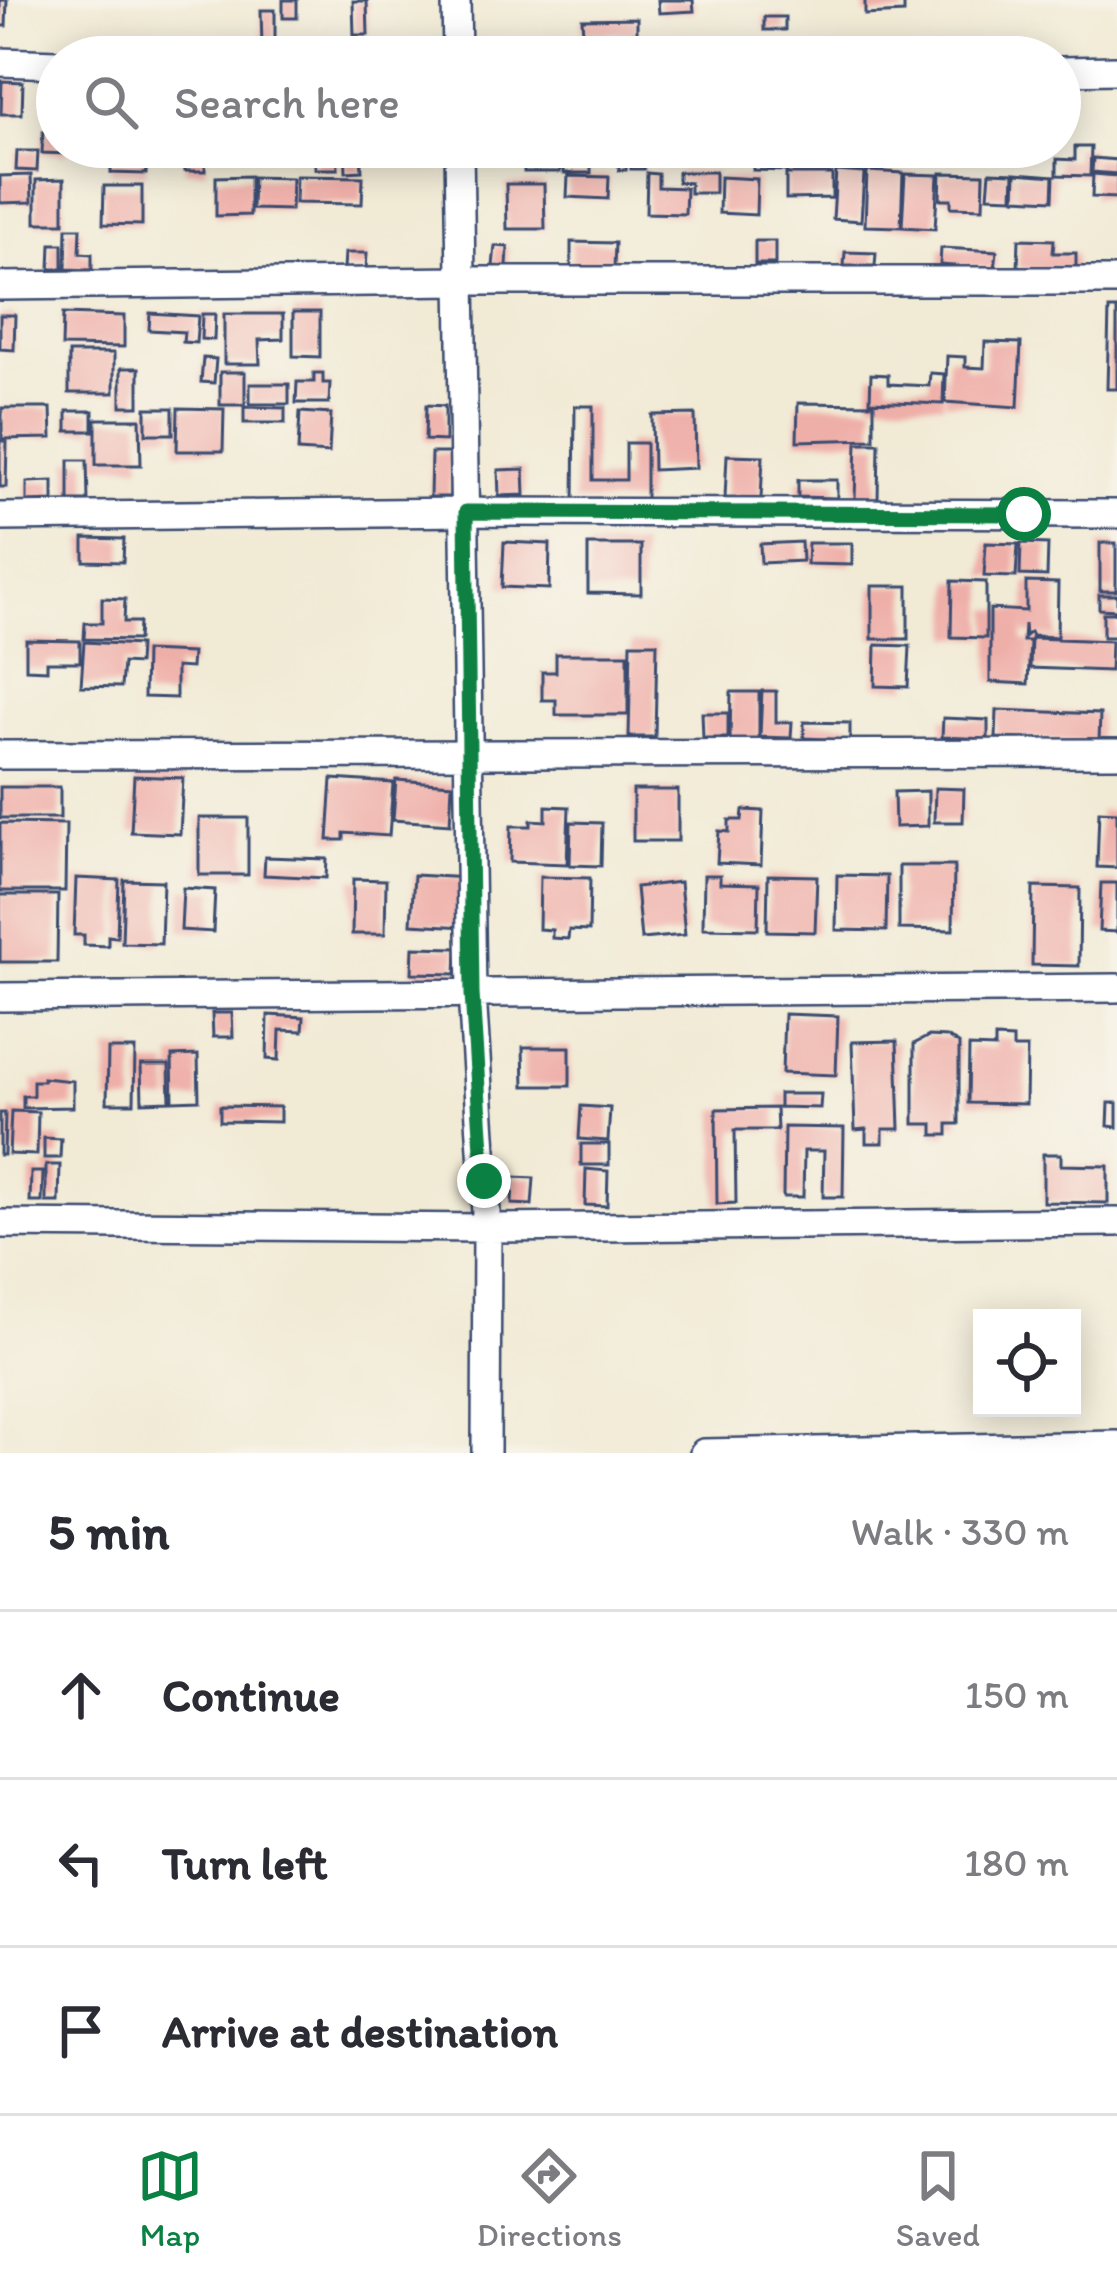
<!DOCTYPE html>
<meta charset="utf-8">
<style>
body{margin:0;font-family:Itim,sans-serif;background:#f7f7f7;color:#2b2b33}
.controls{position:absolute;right:36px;bottom:36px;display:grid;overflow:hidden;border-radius:0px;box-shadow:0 6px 30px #0003}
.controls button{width:108px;height:108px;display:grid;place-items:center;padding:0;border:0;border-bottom:3px solid #e1e1e2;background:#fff;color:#2b2b33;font:60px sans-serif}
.stop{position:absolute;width:36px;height:36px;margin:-27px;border:9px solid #0b8043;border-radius:50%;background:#fff}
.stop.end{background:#0b8043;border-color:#fff;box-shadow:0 3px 12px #0008}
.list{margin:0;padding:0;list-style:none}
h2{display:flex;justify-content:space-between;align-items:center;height:156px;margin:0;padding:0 48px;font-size:51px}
h2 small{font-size:39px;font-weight:400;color:#7c7c81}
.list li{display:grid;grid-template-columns:78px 1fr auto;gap:36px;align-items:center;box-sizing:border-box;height:168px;padding:0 48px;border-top:3px solid #e1e1e2}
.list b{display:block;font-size:45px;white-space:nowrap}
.list em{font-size:39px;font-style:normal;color:#7c7c81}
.icon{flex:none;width:66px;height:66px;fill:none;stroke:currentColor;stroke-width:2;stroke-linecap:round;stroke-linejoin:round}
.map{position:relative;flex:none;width:1117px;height:1453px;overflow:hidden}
.search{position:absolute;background:#fff;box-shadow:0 6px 30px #0003;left:36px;right:36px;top:36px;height:132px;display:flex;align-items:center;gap:30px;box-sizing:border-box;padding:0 42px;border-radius:66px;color:#7c7c81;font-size:45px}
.sheet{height:660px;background:#fff}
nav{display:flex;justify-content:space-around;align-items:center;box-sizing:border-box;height:168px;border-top:3px solid #e1e1e2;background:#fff;font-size:33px;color:#7c7c81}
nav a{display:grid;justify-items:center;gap:6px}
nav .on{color:#0b8043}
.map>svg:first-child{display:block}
</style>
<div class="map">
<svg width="1117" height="1453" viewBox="0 0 1117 1453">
<rect width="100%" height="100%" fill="#f7f3e8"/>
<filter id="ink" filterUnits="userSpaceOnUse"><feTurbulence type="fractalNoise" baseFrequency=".00833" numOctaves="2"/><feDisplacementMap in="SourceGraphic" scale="24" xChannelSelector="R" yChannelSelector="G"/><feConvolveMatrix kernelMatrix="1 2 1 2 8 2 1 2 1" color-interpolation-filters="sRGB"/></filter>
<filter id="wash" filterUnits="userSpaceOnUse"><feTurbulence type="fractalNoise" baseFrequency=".004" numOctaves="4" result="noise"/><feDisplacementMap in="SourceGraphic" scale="48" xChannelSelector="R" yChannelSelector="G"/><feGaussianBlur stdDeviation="2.7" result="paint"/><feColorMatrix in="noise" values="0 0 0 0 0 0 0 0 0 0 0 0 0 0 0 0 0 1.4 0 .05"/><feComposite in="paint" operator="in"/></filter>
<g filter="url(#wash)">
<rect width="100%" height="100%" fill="#f1ead5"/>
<g id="blocks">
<path fill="#efafa9" d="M 0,0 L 7,0 L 6,26 L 0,26 Z
M 283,0 L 297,0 L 297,18 L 283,18 Z
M 658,0 L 693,0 L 694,11 L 659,13 Z
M 865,0 L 904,0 L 904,13 L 865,15 Z
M 353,1 L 367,1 L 368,35 L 354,35 Z
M 261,10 L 275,10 L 275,44 L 262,45 Z
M 764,17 L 785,17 L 785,30 L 764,30 Z
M 637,18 L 637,33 L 583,34 L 582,19 Z
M 2,81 L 23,82 L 22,114 L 1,114 Z
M 52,123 L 57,123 L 57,147 L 67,147 L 67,154 L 42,153 L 43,132 L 52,133 Z
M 315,147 L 337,147 L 338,169 L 315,169 Z
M 345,147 L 360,147 L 362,171 L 346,172 Z
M 619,147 L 627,147 L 626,170 L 619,170 Z
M 632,147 L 644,147 L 644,169 L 631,169 Z
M 753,147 L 788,147 L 787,171 L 753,170 Z
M 792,147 L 825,147 L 825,159 L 792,158 Z
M 1075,147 L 1091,147 L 1090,176 L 1057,175 L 1057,159 L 1075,160 Z
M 205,149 L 205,171 L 185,171 L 184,150 Z
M 524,149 L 560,149 L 560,172 L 524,172 Z
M 564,149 L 577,149 L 577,162 L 591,162 L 591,173 L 564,173 Z
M 17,151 L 38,151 L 37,171 L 16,170 Z
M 111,151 L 147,152 L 146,174 L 111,173 Z
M 1093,158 L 1117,160 L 1117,174 L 1092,172 Z
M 836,171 L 864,173 L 861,221 L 833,219 Z
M 867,171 L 903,173 L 901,227 L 865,226 Z
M 678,172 L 715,172 L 715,193 L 690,193 L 690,183 L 678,182 Z
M 990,172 L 1014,173 L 1013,197 L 988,196 Z
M 647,173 L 658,174 L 658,187 L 686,188 L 685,214 L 646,213 Z
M 941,173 L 984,174 L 983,208 L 951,207 L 951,199 L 940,199 Z
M 1016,173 L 1054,176 L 1053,200 L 1015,198 Z
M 786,174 L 832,174 L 832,198 L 786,199 Z
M 905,174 L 938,175 L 935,229 L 902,227 Z
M 1093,174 L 1117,176 L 1117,198 L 1092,197 Z
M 31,175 L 32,202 L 0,203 L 0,176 Z
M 250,176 L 250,215 L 216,216 L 216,177 Z
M 296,176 L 363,177 L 362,204 L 295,203 Z
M 568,176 L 609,177 L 608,199 L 567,197 Z
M 253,177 L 292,178 L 291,210 L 252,209 Z
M 720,177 L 757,179 L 756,215 L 719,213 Z
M 64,179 L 64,223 L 36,223 L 36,180 Z
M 506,184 L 544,184 L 545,229 L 507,229 Z
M 104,186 L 142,186 L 142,225 L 103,224 Z
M 67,228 L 81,228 L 80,253 L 92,254 L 92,270 L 66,269 Z
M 1019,239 L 1054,240 L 1053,253 L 1076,253 L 1076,271 L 1018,268 Z
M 755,241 L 775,241 L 775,264 L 755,264 Z
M 571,242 L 615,243 L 614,269 L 571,268 Z
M 51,244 L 63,244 L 63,269 L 50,269 Z
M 495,246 L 508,247 L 507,267 L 493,266 Z
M 941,248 L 997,251 L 995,269 L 940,265 Z
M 845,252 L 876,253 L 875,266 L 844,266 Z
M 345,253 L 367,253 L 366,270 L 344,269 Z
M 1109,309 L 1117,309 L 1117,389 L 1107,389 Z
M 293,312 L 320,312 L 320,357 L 293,356 Z
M 150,313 L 198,316 L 196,343 L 183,342 L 184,332 L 149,330 Z
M 63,314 L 124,316 L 124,347 L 62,346 Z
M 202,314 L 215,314 L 214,340 L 201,339 Z
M 224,314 L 283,314 L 283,339 L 259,340 L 260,364 L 224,364 Z
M 0,315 L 15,315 L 14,350 L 0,349 Z
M 985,342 L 1021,343 L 1018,407 L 945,402 L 947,356 L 965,357 L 965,367 L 984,368 Z
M 69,353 L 114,353 L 114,393 L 69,393 Z
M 203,358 L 216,359 L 214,383 L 201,382 Z
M 121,368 L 139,368 L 139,406 L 121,406 Z
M 220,372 L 245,372 L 245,405 L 220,405 Z
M 314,373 L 323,373 L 323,383 L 330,383 L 329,403 L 296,403 L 297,382 L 314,382 Z
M 930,373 L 944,374 L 943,404 L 870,401 L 871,374 L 888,375 L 888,384 L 929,386 Z
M 250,384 L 289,384 L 289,404 L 250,404 Z
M 798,403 L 874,404 L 874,439 L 797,441 Z
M 426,405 L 445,406 L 445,441 L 425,440 Z
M 575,406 L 593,406 L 593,480 L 626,480 L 626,443 L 646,443 L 646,503 L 574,502 Z
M 244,407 L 285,408 L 285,423 L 244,423 Z
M 2,408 L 51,408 L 52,438 L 2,439 Z
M 146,408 L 173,408 L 173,434 L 146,434 Z
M 178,408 L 224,409 L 223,451 L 177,451 Z
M 67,411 L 93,411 L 93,431 L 67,431 Z
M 300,412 L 331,414 L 329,453 L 298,451 Z
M 695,414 L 696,468 L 653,470 L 652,415 Z
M 96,419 L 140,419 L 141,465 L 96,465 Z
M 0,441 L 7,441 L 6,487 L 0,487 Z
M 857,443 L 879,443 L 878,500 L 855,499 Z
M 431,453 L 450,453 L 450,497 L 430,497 Z
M 727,455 L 763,456 L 761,499 L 725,498 Z
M 69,460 L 87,460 L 88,501 L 69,501 Z
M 524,469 L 525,495 L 499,496 L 498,470 Z
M 798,480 L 837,480 L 837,498 L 798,497 Z
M 53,481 L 53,501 L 27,502 L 27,482 Z
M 84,538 L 124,539 L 123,562 L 84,561 Z
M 504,542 L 550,544 L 549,589 L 502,587 Z
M 801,542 L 802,561 L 761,563 L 760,544 Z
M 808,543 L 852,543 L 852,565 L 807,564 Z
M 986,543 L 1018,544 L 1016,577 L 984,576 Z
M 1021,543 L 1048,544 L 1047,576 L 1020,575 Z
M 1100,543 L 1116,543 L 1116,591 L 1100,591 Z
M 588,545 L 641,545 L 641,594 L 588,593 Z
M 952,581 L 986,582 L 986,638 L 951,637 Z
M 1026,582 L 1058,583 L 1057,637 L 1032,636 L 1030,632 L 1025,636 L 1024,624 L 1023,641 L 1030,641 L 1028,684 L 990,682 L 990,609 L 1026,611 Z
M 872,586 L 908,586 L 908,639 L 872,639 Z
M 1099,595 L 1117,595 L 1117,610 L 1099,609 Z
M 102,598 L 125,599 L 124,622 L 139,622 L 138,640 L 84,639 L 85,623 L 102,623 Z
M 1103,613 L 1117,613 L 1117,637 L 1103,637 Z
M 1031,638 L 1111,641 L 1110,671 L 1030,668 Z
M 26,640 L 80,641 L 80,662 L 47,662 L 47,670 L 26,669 Z
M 84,642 L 139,645 L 138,664 L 123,663 L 121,687 L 81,686 Z
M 631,643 L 657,643 L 655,737 L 629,737 Z
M 876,645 L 910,646 L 908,687 L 875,686 Z
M 145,651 L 192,653 L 191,668 L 176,667 L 176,698 L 144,697 Z
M 556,654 L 628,654 L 628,715 L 556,715 L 556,700 L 542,700 L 542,672 L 556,672 Z
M 762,691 L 776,691 L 776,722 L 792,722 L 791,738 L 760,737 Z
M 731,692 L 759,692 L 759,740 L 730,740 Z
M 997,710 L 1100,714 L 1099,742 L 996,738 Z
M 702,713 L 728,713 L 728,738 L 703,738 Z
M 943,718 L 988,720 L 988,739 L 942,737 Z
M 804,722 L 850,723 L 850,740 L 804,738 Z
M 134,776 L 183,778 L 180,834 L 131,832 Z
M 332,779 L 393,783 L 389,836 L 344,833 L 344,840 L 328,840 Z
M 396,780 L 452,784 L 450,824 L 393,820 Z
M 0,787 L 60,787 L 60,818 L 0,818 Z
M 935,788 L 964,789 L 963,822 L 934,822 Z
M 633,790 L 678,790 L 678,841 L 633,841 Z
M 928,791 L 928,826 L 895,827 L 894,792 Z
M 546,806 L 569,807 L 567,864 L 510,862 L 511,826 L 531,826 L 531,820 L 546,821 Z
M 743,810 L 763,811 L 761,865 L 717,863 L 719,831 L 729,832 L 729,820 L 742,820 Z
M 1099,811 L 1117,812 L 1117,868 L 1097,867 Z
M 199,818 L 248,818 L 248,875 L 199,875 Z
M 571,822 L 602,823 L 601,866 L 570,865 Z
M 0,823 L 66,824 L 65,891 L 0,891 Z
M 265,857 L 327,859 L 326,878 L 264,875 Z
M 899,866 L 954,866 L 953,930 L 899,929 Z
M 414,875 L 468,878 L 465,927 L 411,924 Z
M 704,875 L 720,875 L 720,883 L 759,884 L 758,929 L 703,928 Z
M 768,875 L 817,876 L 815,932 L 767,931 Z
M 837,875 L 887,876 L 886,931 L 836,930 Z
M 540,877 L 590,878 L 589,931 L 569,930 L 568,939 L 552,938 L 552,930 L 539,929 Z
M 76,878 L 119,880 L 117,937 L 108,936 L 108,946 L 84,945 L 84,935 L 74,935 Z
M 353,879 L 386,880 L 385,934 L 352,934 Z
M 124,880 L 163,881 L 161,944 L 122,943 Z
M 680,882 L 685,935 L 641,939 L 636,887 Z
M 1101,883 L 1117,883 L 1117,932 L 1099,931 Z
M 1033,887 L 1080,888 L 1079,966 L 1032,965 Z
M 183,888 L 215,890 L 213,932 L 181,930 Z
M 0,895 L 58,895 L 57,962 L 0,962 Z
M 413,947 L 457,948 L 456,974 L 412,973 Z
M 212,1013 L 232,1013 L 233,1037 L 213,1037 Z
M 784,1014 L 838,1016 L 836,1075 L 782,1073 Z
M 268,1015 L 304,1017 L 303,1031 L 280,1030 L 279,1060 L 267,1059 Z
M 929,1036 L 947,1037 L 959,1044 L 959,1124 L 948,1124 L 948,1135 L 933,1135 L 933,1124 L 914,1124 L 914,1044 Z
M 995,1038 L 1013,1039 L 1013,1048 L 1027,1048 L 1026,1104 L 968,1103 L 969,1047 L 995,1048 Z
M 897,1041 L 900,1129 L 883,1129 L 883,1143 L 866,1143 L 866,1129 L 855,1130 L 852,1042 Z
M 523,1047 L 570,1047 L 570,1086 L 524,1086 Z
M 108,1049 L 135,1049 L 134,1103 L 107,1103 Z
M 198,1055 L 199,1100 L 173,1101 L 172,1056 Z
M 141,1065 L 169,1065 L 170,1101 L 142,1102 Z
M 43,1078 L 73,1081 L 73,1107 L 23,1108 L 23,1096 L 33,1096 L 33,1081 L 43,1081 Z
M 779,1094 L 821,1094 L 820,1108 L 779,1107 Z
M 1109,1103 L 1117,1103 L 1117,1127 L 1108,1126 Z
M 220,1106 L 280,1107 L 280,1122 L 220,1121 Z
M 581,1106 L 610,1108 L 608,1141 L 579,1139 Z
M 776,1108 L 777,1130 L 735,1130 L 736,1203 L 717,1204 L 716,1109 Z
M 11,1111 L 38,1112 L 37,1155 L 9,1154 Z
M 0,1113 L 5,1113 L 4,1155 L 0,1155 Z
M 784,1127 L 844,1128 L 843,1197 L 823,1197 L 824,1151 L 804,1151 L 803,1197 L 783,1197 Z
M 44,1138 L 61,1139 L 60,1158 L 44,1158 Z
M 581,1144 L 609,1144 L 609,1165 L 581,1165 Z
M 1043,1154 L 1061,1154 L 1061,1165 L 1108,1166 L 1108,1203 L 1043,1202 Z
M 46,1165 L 60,1165 L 59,1202 L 46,1202 Z
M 586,1169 L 608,1171 L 607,1206 L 585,1205 Z
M 31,1172 L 43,1172 L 42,1202 L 30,1202 Z
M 513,1177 L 534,1178 L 532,1205 L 512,1204 Z"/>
</g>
</g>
<g filter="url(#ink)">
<use href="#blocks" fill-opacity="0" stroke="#3b4b70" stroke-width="3"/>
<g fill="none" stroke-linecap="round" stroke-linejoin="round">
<g stroke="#3b4b70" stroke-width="32">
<path id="street" d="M 456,0 L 457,57
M 0,62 L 57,64
M 1060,71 L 1117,70
M 459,147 L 472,994 L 487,1228 L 486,1453
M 0,286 L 462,281 L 1117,281
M 0,517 L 467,512 L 1117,514
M 0,755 L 1117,753
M 0,997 L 1117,988
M 0,1224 L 487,1228 L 1117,1222
M 704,1453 L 1117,1445"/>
</g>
<use href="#street" stroke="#fff" stroke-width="27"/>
</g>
</g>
<g fill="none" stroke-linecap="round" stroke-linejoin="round" filter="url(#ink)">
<path stroke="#0b8043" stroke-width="15" d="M 484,1181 L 472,994 L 466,512 L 1024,514"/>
</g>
</svg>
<div class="controls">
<button><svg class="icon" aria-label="locate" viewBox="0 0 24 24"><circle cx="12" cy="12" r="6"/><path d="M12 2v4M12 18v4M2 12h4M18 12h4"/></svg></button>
</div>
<div class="stop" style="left:1024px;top:514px"></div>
<div class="stop end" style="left:484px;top:1181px"></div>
<div class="search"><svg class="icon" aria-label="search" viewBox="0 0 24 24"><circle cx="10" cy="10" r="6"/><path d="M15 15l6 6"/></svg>Search here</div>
</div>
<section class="sheet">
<h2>5 min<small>Walk · 330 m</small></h2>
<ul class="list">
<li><svg class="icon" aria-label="ahead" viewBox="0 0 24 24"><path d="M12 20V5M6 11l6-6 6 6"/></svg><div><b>Continue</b></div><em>150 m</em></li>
<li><svg class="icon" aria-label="left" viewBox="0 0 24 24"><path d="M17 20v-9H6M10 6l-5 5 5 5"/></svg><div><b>Turn left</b></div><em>180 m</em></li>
<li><svg class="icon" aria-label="arrive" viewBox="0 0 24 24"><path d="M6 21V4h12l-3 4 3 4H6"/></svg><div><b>Arrive at destination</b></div></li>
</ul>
</section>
<nav>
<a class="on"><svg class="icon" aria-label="map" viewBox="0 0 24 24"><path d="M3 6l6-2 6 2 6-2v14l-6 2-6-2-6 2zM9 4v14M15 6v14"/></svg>Map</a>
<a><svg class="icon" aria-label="directions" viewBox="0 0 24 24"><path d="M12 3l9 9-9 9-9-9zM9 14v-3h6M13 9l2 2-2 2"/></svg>Directions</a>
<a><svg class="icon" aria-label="saved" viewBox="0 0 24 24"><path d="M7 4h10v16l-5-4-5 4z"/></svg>Saved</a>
</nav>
